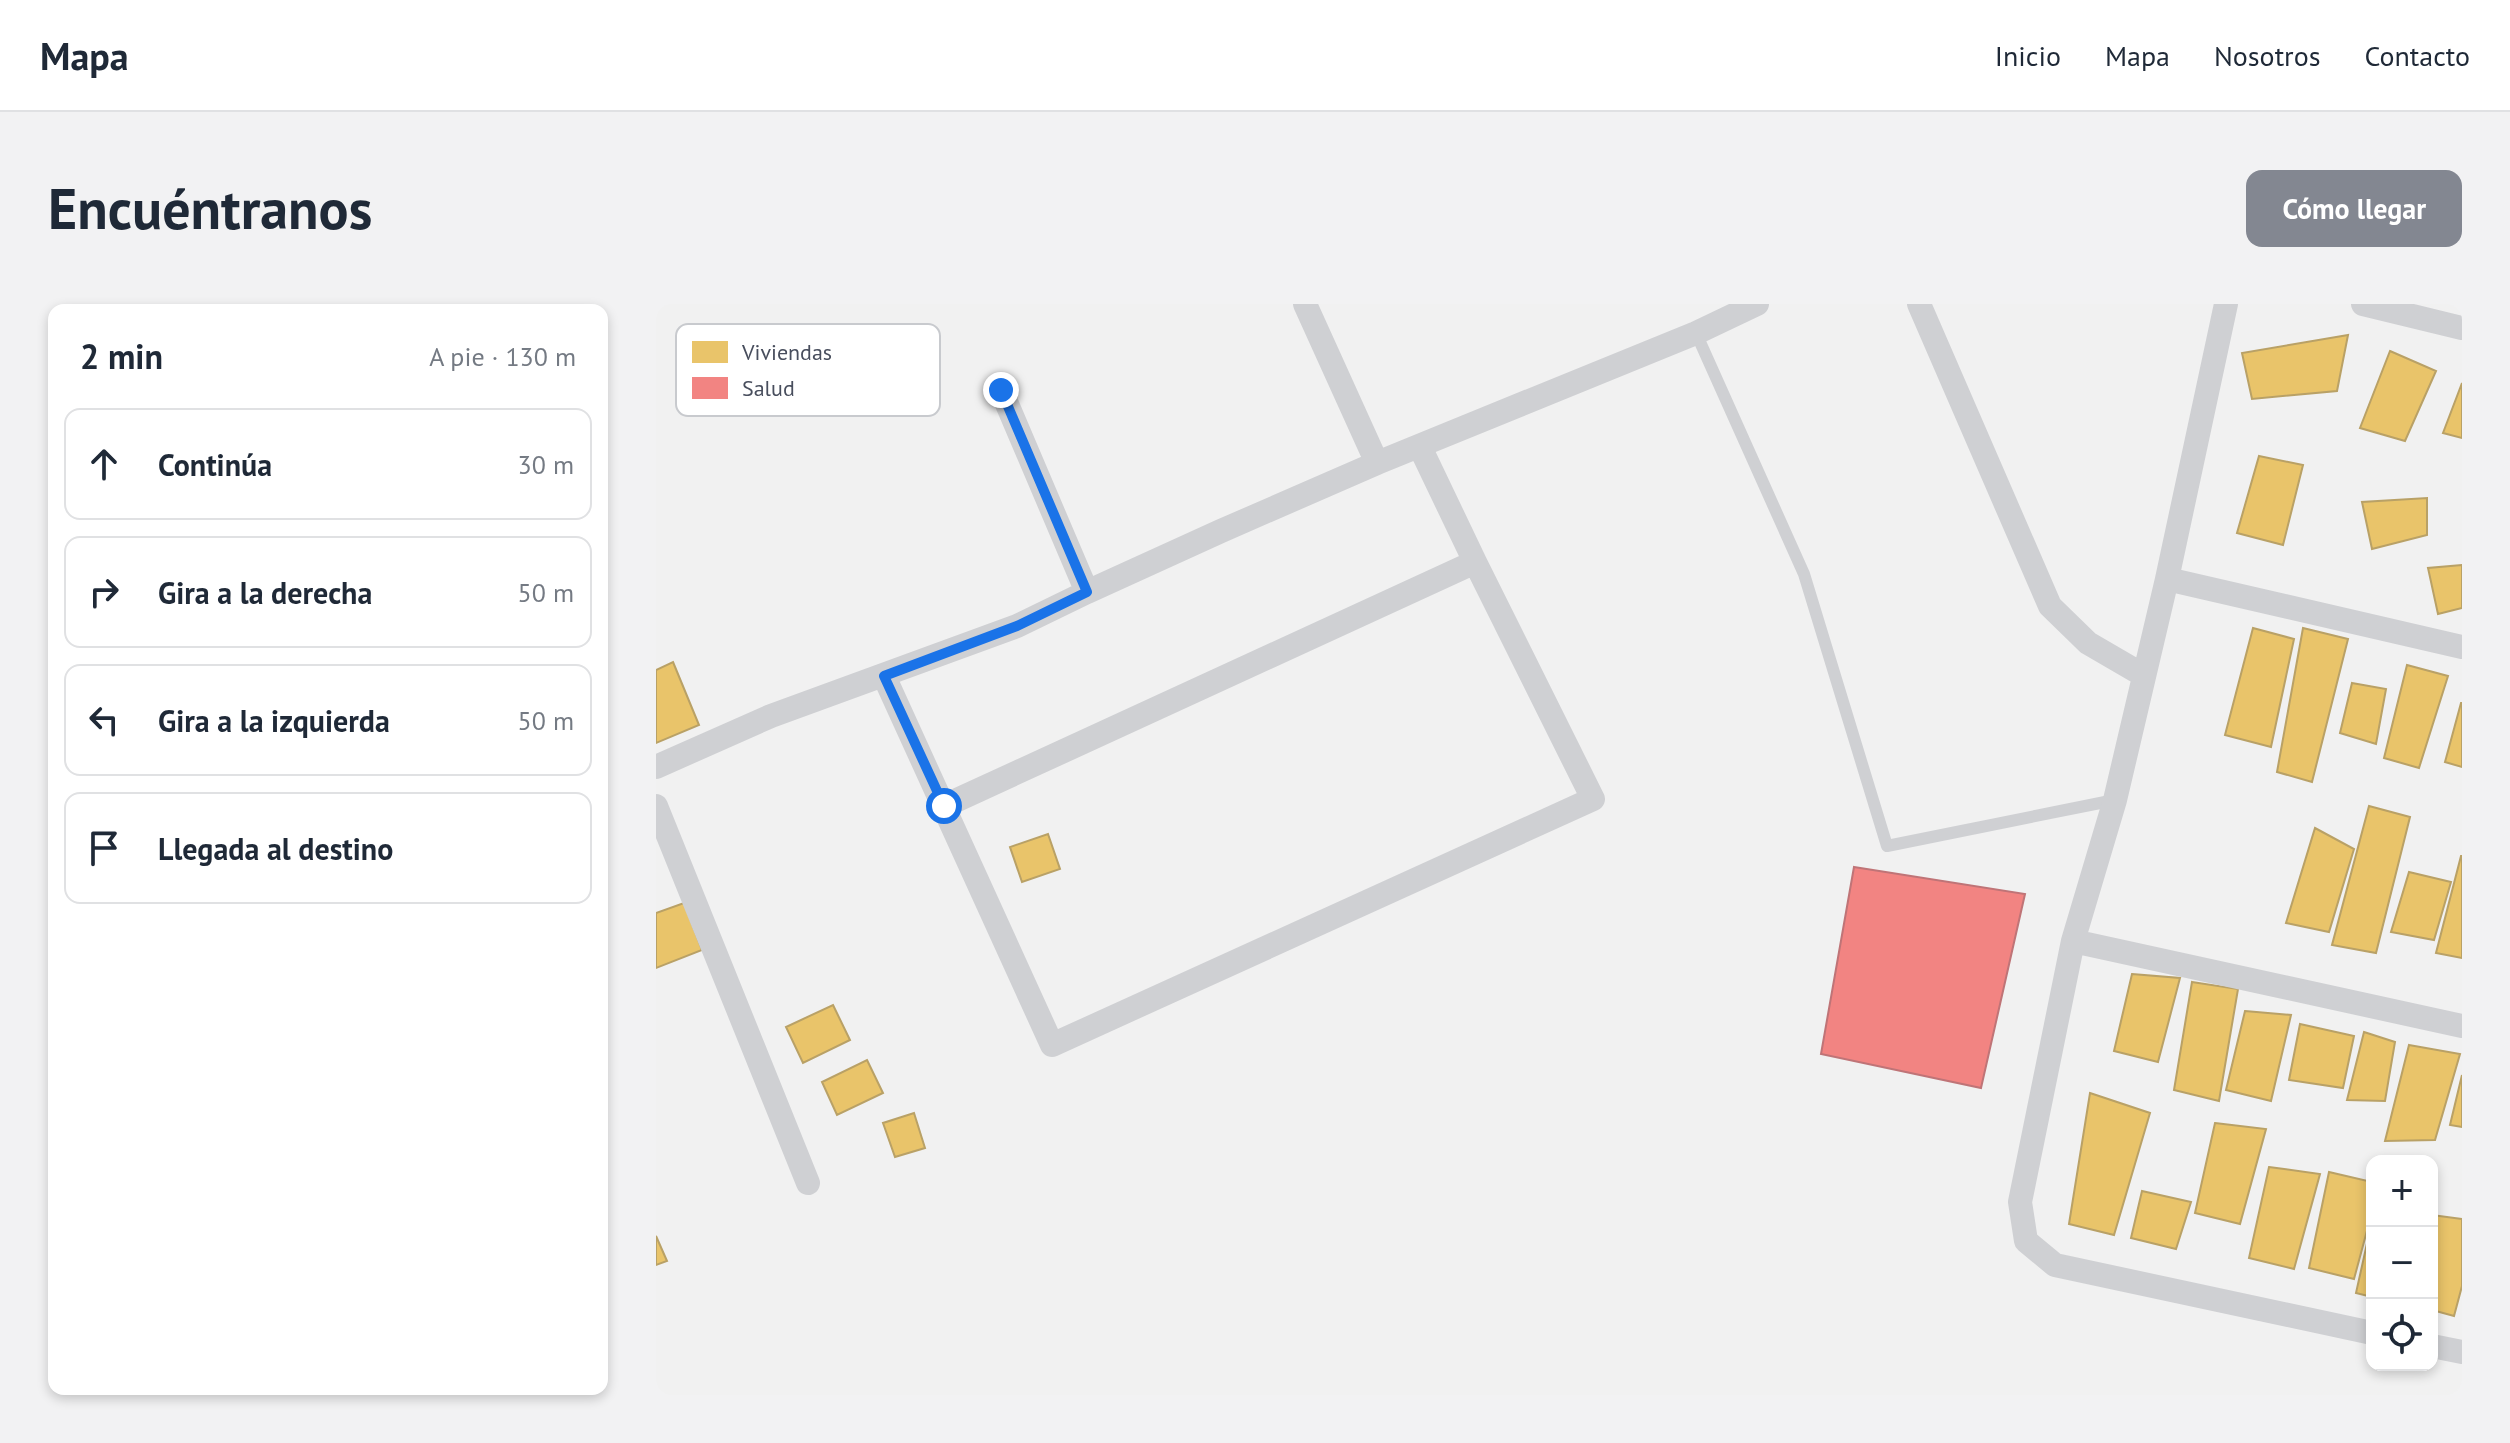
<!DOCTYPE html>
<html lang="es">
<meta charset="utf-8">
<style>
body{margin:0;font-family:"PT Sans",sans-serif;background:#f2f2f3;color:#1f2937}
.controls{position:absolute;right:24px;bottom:24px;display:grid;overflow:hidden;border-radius:16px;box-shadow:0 4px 12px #0003}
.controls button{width:72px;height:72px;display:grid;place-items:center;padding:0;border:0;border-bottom:2px solid #e0e1e3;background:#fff;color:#1f2937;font:40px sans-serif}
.stop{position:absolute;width:24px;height:24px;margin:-18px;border:6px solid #1a73e8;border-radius:50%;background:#fff}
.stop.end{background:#1a73e8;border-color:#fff;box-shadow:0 2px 8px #0008}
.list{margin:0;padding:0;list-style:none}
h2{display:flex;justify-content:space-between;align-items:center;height:104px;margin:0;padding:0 32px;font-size:34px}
h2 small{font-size:26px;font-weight:400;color:#747a83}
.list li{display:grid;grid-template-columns:52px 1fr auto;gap:24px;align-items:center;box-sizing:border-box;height:112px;margin:0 16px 16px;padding:0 16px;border:2px solid #e0e1e3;border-radius:16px}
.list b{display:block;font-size:30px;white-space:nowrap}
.list em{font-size:26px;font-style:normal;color:#747a83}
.icon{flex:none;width:44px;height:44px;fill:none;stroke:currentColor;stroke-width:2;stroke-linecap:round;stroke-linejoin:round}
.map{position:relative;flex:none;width:1806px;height:1091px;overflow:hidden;border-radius:16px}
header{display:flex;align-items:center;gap:48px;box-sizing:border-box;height:112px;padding:0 40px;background:#fff;border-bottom:2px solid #e0e1e3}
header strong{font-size:38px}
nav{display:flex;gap:44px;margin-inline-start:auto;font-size:28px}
.intro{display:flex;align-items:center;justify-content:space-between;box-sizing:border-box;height:192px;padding:0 48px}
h1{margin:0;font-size:56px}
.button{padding:20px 36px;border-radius:16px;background:#838791;color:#fff;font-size:28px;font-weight:700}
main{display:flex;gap:48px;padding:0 48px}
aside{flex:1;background:#fff;border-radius:16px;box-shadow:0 4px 12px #0003}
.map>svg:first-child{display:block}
</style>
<header>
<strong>Mapa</strong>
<nav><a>Inicio</a><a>Mapa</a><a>Nosotros</a><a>Contacto</a></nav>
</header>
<div class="intro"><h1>Encuéntranos</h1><a class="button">Cómo llegar</a></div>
<main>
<aside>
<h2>2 min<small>A pie · 130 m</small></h2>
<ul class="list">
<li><svg class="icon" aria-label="ahead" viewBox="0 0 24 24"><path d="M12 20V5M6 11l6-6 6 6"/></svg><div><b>Continúa</b></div><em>30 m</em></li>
<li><svg class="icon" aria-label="right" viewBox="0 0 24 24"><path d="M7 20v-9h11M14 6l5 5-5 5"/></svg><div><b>Gira a la derecha</b></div><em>50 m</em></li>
<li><svg class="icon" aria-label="left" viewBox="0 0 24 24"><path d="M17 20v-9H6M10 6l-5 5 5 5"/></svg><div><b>Gira a la izquierda</b></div><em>50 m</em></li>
<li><svg class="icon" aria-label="arrive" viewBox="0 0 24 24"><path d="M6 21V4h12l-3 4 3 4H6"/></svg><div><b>Llegada al destino</b></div></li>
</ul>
</aside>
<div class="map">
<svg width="1806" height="1091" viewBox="0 0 1806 1091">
<rect width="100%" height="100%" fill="#f1f1f1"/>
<path fill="#e9c46a" stroke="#b9a166" stroke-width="2" d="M 1692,31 L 1681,87 L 1596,95 L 1586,49 Z
M 1734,47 L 1780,67 L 1749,137 L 1704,124 Z
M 1806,79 L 1806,134 L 1787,129 Z
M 1603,152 L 1647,161 L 1627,241 L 1581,229 Z
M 1771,194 L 1771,231 L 1716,245 L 1706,198 Z
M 1806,261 L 1806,304 L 1782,310 L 1772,264 Z
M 1597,324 L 1638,335 L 1615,443 L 1569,431 Z
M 1647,324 L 1692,335 L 1656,478 L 1621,468 Z
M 17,358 L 43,421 L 0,439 L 0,366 Z
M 1751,361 L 1792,372 L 1763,464 L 1728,454 Z
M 1696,379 L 1730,385 L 1720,440 L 1684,429 Z
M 1805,399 L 1806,399 L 1806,463 L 1789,458 Z
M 1713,502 L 1754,513 L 1720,649 L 1676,641 Z
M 1659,524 L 1698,545 L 1673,628 L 1630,619 Z
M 392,530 L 404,565 L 366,578 L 354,543 Z
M 1805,552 L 1806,552 L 1806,654 L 1780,649 Z
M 1753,568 L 1795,578 L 1778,636 L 1735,628 Z
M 28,599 L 46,646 L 0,664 L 0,609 Z
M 1476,670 L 1524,674 L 1502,758 L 1458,747 Z
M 1536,678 L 1582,685 L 1563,797 L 1518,786 Z
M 177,701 L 194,736 L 147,759 L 130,723 Z
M 1589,707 L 1635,711 L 1615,797 L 1570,786 Z
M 1644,720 L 1698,732 L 1687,784 L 1633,776 Z
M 1708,728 L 1739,738 L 1729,797 L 1691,796 Z
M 1753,741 L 1804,750 L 1779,836 L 1729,837 Z
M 211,756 L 227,789 L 181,811 L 166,778 Z
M 1806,771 L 1806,823 L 1794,821 Z
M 1434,789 L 1494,809 L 1458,931 L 1413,920 Z
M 258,809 L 269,844 L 239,853 L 227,819 Z
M 1559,819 L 1610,825 L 1584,920 L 1539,909 Z
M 1613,863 L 1664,870 L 1638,965 L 1593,954 Z
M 1673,868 L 1716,878 L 1716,908 L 1698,975 L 1653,964 Z
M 1486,887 L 1535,898 L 1520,945 L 1475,934 Z
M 1776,911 L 1806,915 L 1806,982 L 1798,1012 L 1776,1006 Z
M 1716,917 L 1716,993 L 1700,989 Z
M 0,932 L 11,957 L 0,961 Z"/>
<path fill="#f28482" stroke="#bf7477" stroke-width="2" d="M 1198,563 L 1369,590 L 1325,784 L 1165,750 Z"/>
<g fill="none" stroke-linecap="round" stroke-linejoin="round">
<path stroke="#cfd0d3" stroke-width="12" d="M 1040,29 L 1148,270 L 1231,542 L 1459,496"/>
<path stroke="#cfd0d3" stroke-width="24" d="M 649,0 L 721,159
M 1263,0 L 1394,302 L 1432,339 L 1487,371
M 1570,0 L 1511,275 L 1459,496 L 1417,637 L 1364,898 L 1370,937 L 1399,961 L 1716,1029
M 1707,0 L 1806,24
M 345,86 L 431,288
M 1511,275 L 1806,343
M 228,372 L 396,741 L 937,495 L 819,258 L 764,143
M 0,463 L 115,412 L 361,322 L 431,288 L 565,227 L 721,159 L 1040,29 L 1101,0
M 0,502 L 152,879
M 288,502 L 819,258
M 1417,637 L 1806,722
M 1776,1042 L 1806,1048"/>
</g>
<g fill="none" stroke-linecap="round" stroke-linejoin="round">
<path stroke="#1a73e8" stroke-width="10" d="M 288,502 L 228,372 L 361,322 L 431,288 L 345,86"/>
</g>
<rect x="20" y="20" width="264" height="92" rx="12" fill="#fff" stroke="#c8cace" stroke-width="2"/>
<rect x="36" y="37" width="36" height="22" fill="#e9c46a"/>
<rect x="36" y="73" width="36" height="22" fill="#f28482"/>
<g font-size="22" fill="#484e5d">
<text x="86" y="56">Viviendas</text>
<text x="86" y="92">Salud</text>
</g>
</svg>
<div class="controls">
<button>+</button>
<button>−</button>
<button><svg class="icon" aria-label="locate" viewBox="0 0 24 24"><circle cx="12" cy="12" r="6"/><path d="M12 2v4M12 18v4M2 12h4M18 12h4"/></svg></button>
</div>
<div class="stop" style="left:288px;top:502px"></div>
<div class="stop end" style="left:345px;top:86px"></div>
</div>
</main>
